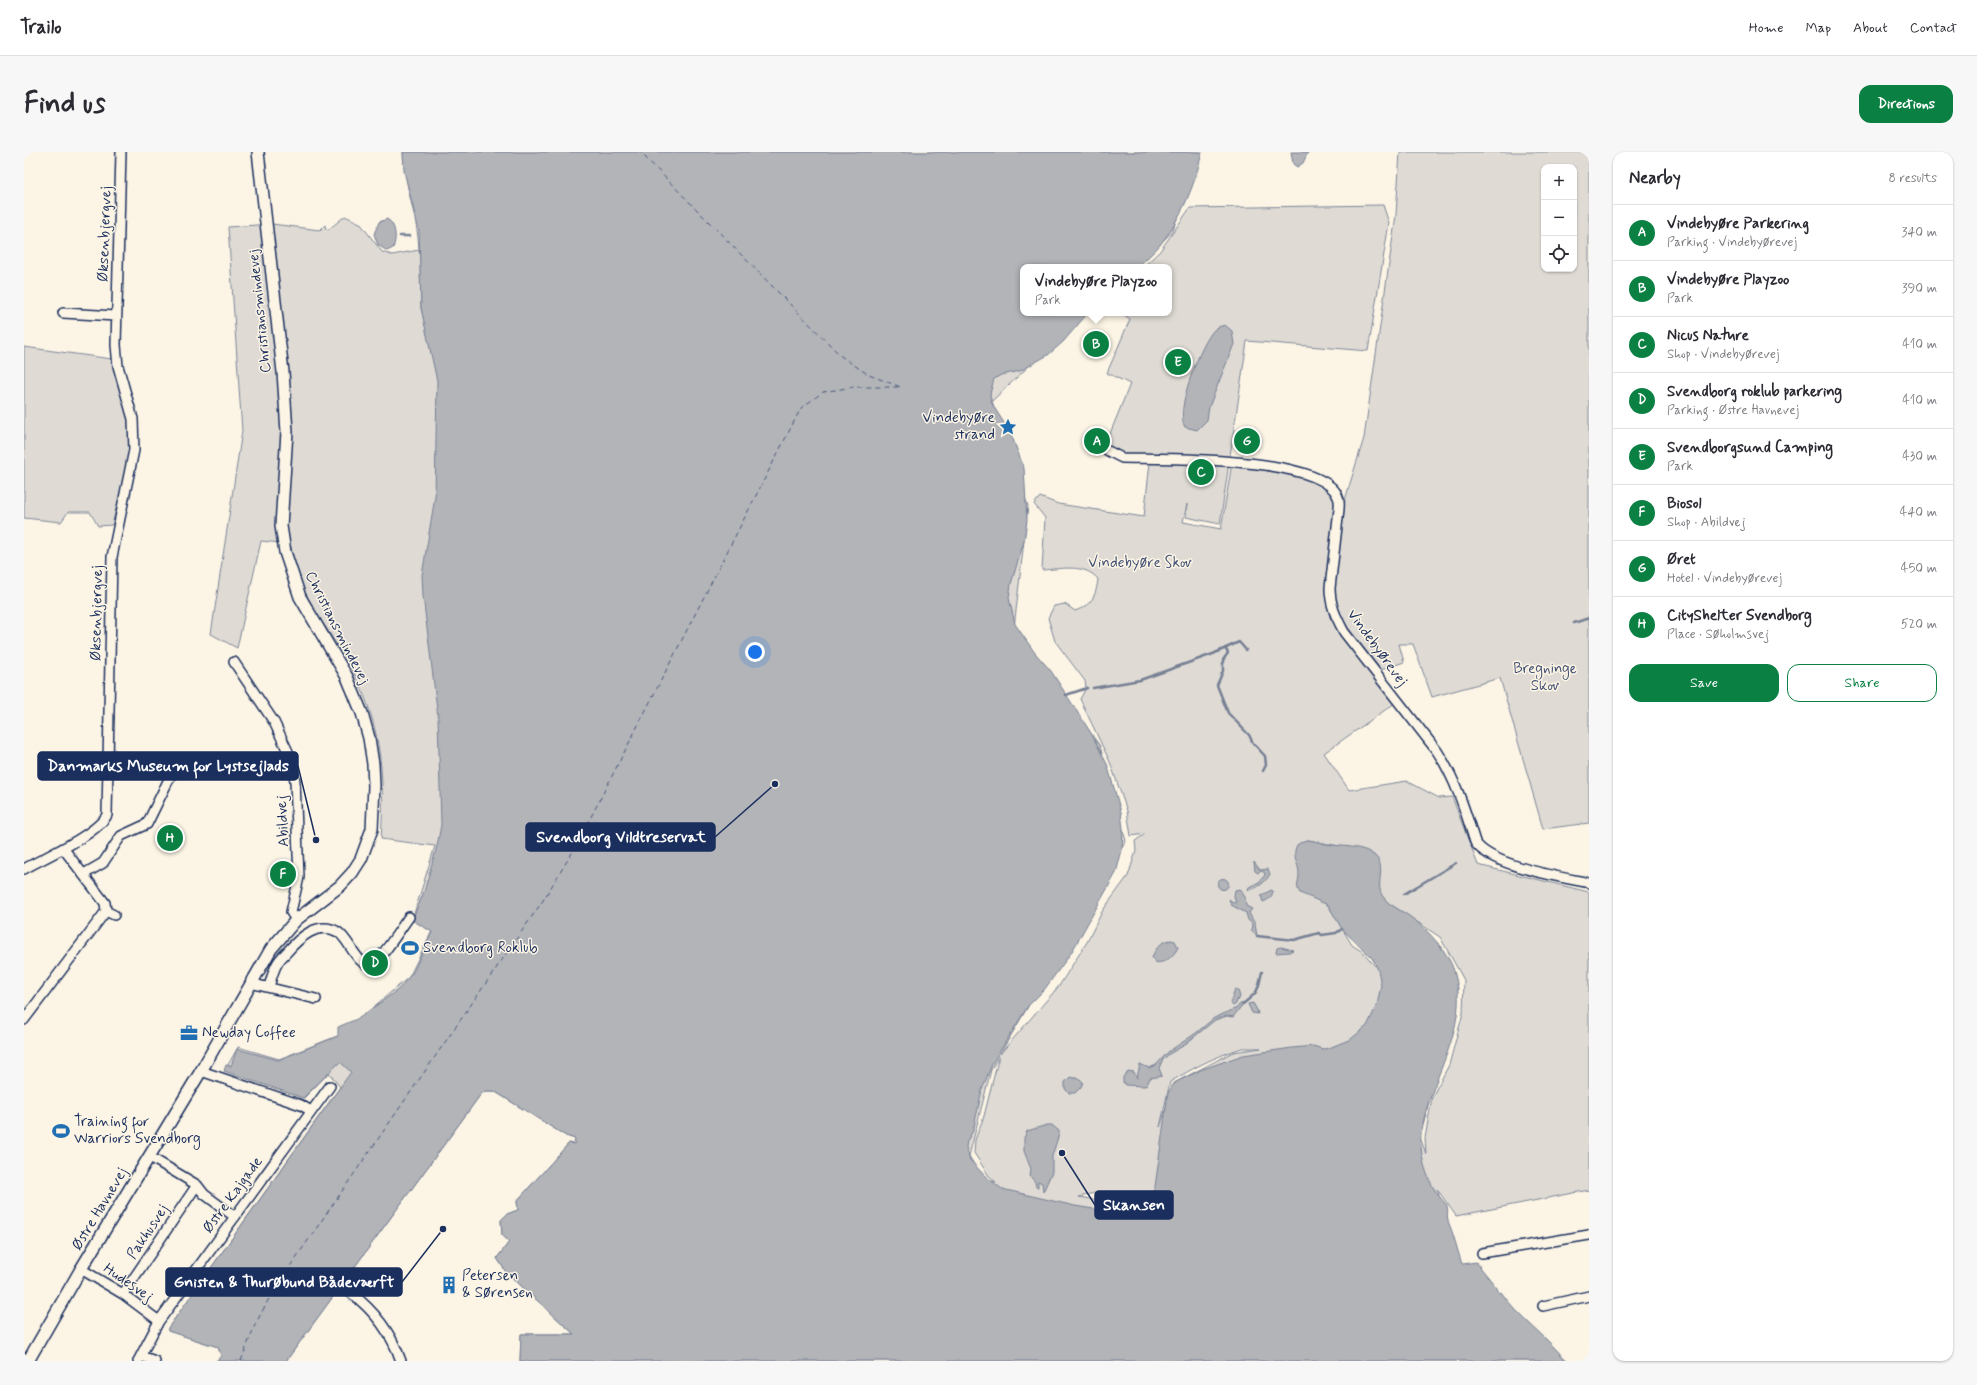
<!DOCTYPE html>
<meta charset="utf-8">
<style>
body{margin:0;font-family:Mynerve,sans-serif;background:#f7f7f7;color:#2b2b33}
.controls{position:absolute;right:12px;top:12px;display:grid;overflow:hidden;border-radius:8px;box-shadow:0 1px 3px #0004}
.controls button{width:36px;height:36px;display:grid;place-items:center;padding:0;border:0;border-bottom:1px solid #e1e1e2;background:#fff;color:#2b2b33;font:20px sans-serif}
.you{position:absolute;left:731px;top:500px;width:14px;height:14px;margin:-10px;border:3px solid #fff;border-radius:50%;background:#1a73e8;box-shadow:0 0 0 6px #1a73e833}
.badge{display:grid;place-items:center;width:26px;height:26px;border-radius:50%;background:#0b8043;color:#fff;font-size:13px;font-weight:700}
.pin{position:absolute;translate:-50% -50%;border:2px solid #fff;box-shadow:0 1px 4px #0006}
.popup{position:absolute;left:996px;top:112px;width:152px;height:52px;box-sizing:border-box;display:grid;place-content:center;border-radius:8px;background:#fff;filter:drop-shadow(0 1px 3px #0005);font-size:13px;white-space:nowrap;color:#7c7c81}
.popup b{font-size:15px;color:#2b2b33}
.popup::after{content:'';position:absolute;left:50%;top:100%;margin-left:-8px;border:8px solid transparent;border-top-color:#fff}
.list{margin:0;padding:0;list-style:none}
h2{display:flex;justify-content:space-between;align-items:center;height:52px;margin:0;padding:0 16px;font-size:17px}
h2 small{font-size:13px;font-weight:400;color:#7c7c81}
.list li{display:grid;grid-template-columns:26px 1fr auto;gap:12px;align-items:center;box-sizing:border-box;height:56px;padding:0 16px;border-top:1px solid #e1e1e2}
.list b{display:block;font-size:15px;white-space:nowrap}
.list p{margin:0;font-size:13px;white-space:nowrap;color:#7c7c81}
.list em{font-size:13px;font-style:normal;color:#7c7c81}
.actions{display:flex;gap:8px;padding:12px 16px}
.actions a{flex:1;padding:9px 0;border:1px solid #0b8043;border-radius:12px;text-align:center;font-size:14px;color:#0b8043}
.actions .main{background:#0b8043;color:#fff}
.icon{flex:none;width:22px;height:22px;fill:none;stroke:currentColor;stroke-width:2;stroke-linecap:round;stroke-linejoin:round}
.map{position:relative;flex:none;width:1565px;height:1209px;overflow:hidden;border-radius:12px}
header{display:flex;align-items:center;gap:24px;box-sizing:border-box;height:56px;padding:0 20px;background:#fff;border-bottom:1px solid #e1e1e2}
header strong{font-size:19px}
nav{display:flex;gap:22px;margin-inline-start:auto;font-size:14px}
.intro{display:flex;align-items:center;justify-content:space-between;box-sizing:border-box;height:96px;padding:0 24px}
h1{margin:0;font-size:28px}
.button{padding:10px 18px;border-radius:12px;background:#0b8043;color:#fff;font-size:14px;font-weight:700}
main{display:flex;gap:24px;padding:0 24px}
aside{flex:1;background:#fff;border-radius:12px;box-shadow:0 1px 3px #0004}
.map>svg:first-child{display:block}
</style>
<header>
<strong>Trailo</strong>
<nav><a>Home</a><a>Map</a><a>About</a><a>Contact</a></nav>
</header>
<div class="intro"><h1>Find us</h1><a class="button">Directions</a></div>
<main>
<div class="map">
<svg width="1565" height="1209" viewBox="0 0 1565 1209">
<rect width="100%" height="100%" fill="#fcf5e5"/>
<filter id="ink" filterUnits="userSpaceOnUse"><feTurbulence type="fractalNoise" baseFrequency=".025" numOctaves="2"/><feDisplacementMap in="SourceGraphic" scale="8" xChannelSelector="R" yChannelSelector="G"/><feConvolveMatrix kernelMatrix="1 2 1 2 8 2 1 2 1" color-interpolation-filters="sRGB"/></filter>
<g filter="url(#ink)">
<path fill="#dfdbd4" stroke="#7d8599" fill-rule="evenodd" d="M 379,0 L 1177,0 L 1148,80 L 1111,115 L 999,115 L 999,161 L 1061,161 L 968,249 L 1004,354 L 990,476 L 1076,594 L 1102,689 L 976,902 L 1035,834 L 1063,790 L 1079,758 L 1104,724 L 1112,699 L 1111,689 L 1121,682 L 1107,684 L 1103,659 L 1086,610 L 1056,547 L 1062,536 L 1061,529 L 1031,489 L 1024,466 L 1030,454 L 1041,452 L 1051,459 C 1068,453 1072,444 1074,427 C 1060,411 1037,417 1018,418 L 1021,366 L 1010,352 L 1016,345 L 1034,352 L 1120,365 L 1126,310 L 1135,312 L 1136,304 L 1098,305 L 1081,294 L 1106,232 L 1083,221 L 1106,167 L 1097,161 L 1145,161 L 1145,115 L 1119,115 L 1136,99 L 1166,56 L 1359,53 L 1365,71 L 1344,199 L 1223,189 L 1196,372 L 1162,365 L 1163,352 L 1159,370 L 1197,377 L 1208,311 L 1291,329 L 1306,339 L 1313,350 L 1302,445 L 1306,466 L 1371,551 L 1300,601 L 1325,638 L 1383,629 L 1415,646 L 1428,645 L 1454,713 L 1565,740 L 1565,1038 L 1432,1064 L 1413,1037 L 1437,1113 L 1544,1209 L 496,1209 L 497,1182 L 550,1182 L 482,1120 L 473,1106 L 485,1090 L 478,1083 L 477,1068 L 483,1062 L 494,1058 L 493,1049 L 545,991 L 550,992 L 551,987 L 542,984 L 470,939 L 461,939 L 457,942 L 262,1209 L 192,1209 L 197,1204 L 194,1195 L 144,1179 L 144,1176 L 316,935 L 305,921 L 280,946 L 201,918 L 214,895 L 255,907 L 316,883 L 385,825 L 408,779 L 388,768 L 411,694 L 357,687 C 361,628 358,575 330,521 C 313,489 285,456 273,421 C 270,412 269,402 266,392 L 237,389 L 213,496 L 187,482 L 218,279 L 204,75 L 248,72 L 296,78 L 301,73 L 302,77 L 304,78 L 321,64 L 336,71 L 358,100 L 368,103 L 395,98 C 394,65 380,34 379,0 ZM 396,103 L 410,211 L 397,156 ZM 1284,688 L 1340,699 L 1350,703 L 1273,693 ZM 1366,752 L 1416,785 L 1440,828 L 1439,861 L 1425,913 L 1408,945 L 1401,986 L 1402,1002 L 1396,985 L 1434,836 L 1418,795 ZM 1304,753 L 1352,811 L 1351,814 L 1340,801 L 1328,793 ZM 1218,896 L 1237,896 L 1209,900 L 1150,931 L 1136,975 L 1146,930 C 1169,916 1192,904 1218,896 ZM 975,904 L 960,964 L 951,988 L 950,1001 L 965,1024 L 972,1030 L 959,1027 L 945,1004 L 967,918 ZM 1074,1040 L 1095,1048 L 1115,1049 L 1113,1055 L 1055,1045 Z
M 1376,0 L 1565,0 L 1565,671 L 1519,677 L 1476,526 L 1408,545 L 1389,492 L 1375,492 L 1380,510 L 1357,518 L 1321,472 L 1314,457 L 1309,440 L 1320,351 L 1340,286 L 1372,63 ZM 1520,15 L 1550,15 L 1550,117 L 1520,117 Z
M 1068,185 L 1081,190 L 1076,199 L 1064,194 Z
M 0,195 L 88,207 C 93,228 101,249 105,270 C 110,304 96,340 88,373 L 74,374 L 66,360 L 44,360 L 37,370 L 0,366 Z"/>
<path fill="#b2b4b8" stroke="#767f94" d="M 379,0 L 1178,0 C 1171,34 1157,66 1136,93 C 1129,101 1121,108 1113,115 L 999,115 L 999,161 L 1064,161 L 1039,190 L 1024,203 L 996,219 L 977,223 L 970,227 L 966,242 L 968,252 L 987,282 L 1000,316 L 1003,368 L 1000,389 L 987,432 L 985,446 L 991,472 L 1011,501 L 1027,519 L 1067,581 L 1083,612 L 1097,660 L 1099,677 L 1098,698 L 1092,721 L 1047,801 L 1020,838 L 1004,854 L 968,912 L 958,938 L 949,979 L 943,989 L 942,995 L 946,1008 L 961,1024 L 978,1037 L 1051,1054 L 1076,1058 L 1104,1057 L 1122,1051 L 1127,1044 L 1131,1035 L 1144,941 L 1148,934 L 1154,929 L 1179,917 L 1219,903 L 1268,896 L 1289,894 L 1299,897 L 1305,896 L 1327,887 L 1343,874 L 1353,853 L 1357,833 L 1354,818 L 1349,807 L 1318,777 L 1304,753 L 1276,741 C 1271,734 1275,730 1275,722 C 1275,711 1267,704 1273,693 C 1276,691 1280,688 1284,688 C 1289,688 1296,691 1302,692 C 1316,695 1340,693 1351,704 C 1364,716 1349,733 1360,746 C 1366,754 1377,758 1385,764 C 1401,775 1424,799 1430,819 C 1448,876 1404,928 1397,982 C 1395,1001 1402,1025 1412,1040 C 1415,1045 1420,1049 1423,1054 C 1425,1059 1422,1064 1424,1069 C 1430,1083 1433,1097 1438,1112 L 1452,1110 L 1473,1136 L 1475,1141 L 1477,1140 C 1495,1166 1523,1184 1542,1209 L 496,1209 L 497,1182 L 550,1182 L 482,1120 L 473,1106 L 485,1090 L 478,1083 L 477,1068 L 483,1062 L 494,1058 L 493,1049 L 545,991 L 550,992 L 551,987 L 542,984 L 470,939 L 461,939 L 457,942 L 262,1209 L 192,1209 L 197,1204 L 194,1195 L 144,1179 L 144,1176 L 327,920 L 316,910 L 279,946 L 200,919 L 202,913 L 207,914 L 213,897 L 254,908 L 314,884 L 314,875 L 335,866 L 375,837 L 389,820 L 408,780 L 388,768 L 400,740 L 413,694 L 417,673 L 414,565 L 399,444 L 398,423 L 411,345 L 413,229 L 397,156 L 395,79 L 380,19 Z
M 1267,0 L 1284,0 L 1279,11 L 1273,15 L 1269,12 Z
M 363,67 C 372,72 373,87 369,96 L 363,99 L 354,93 L 350,82 L 355,70 Z
M 1201,173 L 1208,179 L 1210,192 L 1185,255 L 1183,268 L 1173,278 L 1161,275 C 1150,259 1177,191 1190,178 C 1193,175 1197,174 1201,173 Z
M 1230,710 L 1236,718 L 1244,717 L 1246,722 C 1243,729 1232,738 1224,738 L 1225,735 L 1235,730 L 1241,723 L 1240,720 L 1236,719 L 1234,721 L 1231,719 Z
M1193.5 732a5.5 5.5 0 1 1 11 0a5.5 5.5 0 1 1-11 0Z
M 1216,737 L 1221,745 L 1222,754 L 1228,757 L 1225,761 L 1231,772 L 1233,784 L 1227,779 L 1228,772 L 1224,768 L 1222,761 L 1207,753 L 1205,747 L 1210,751 L 1212,750 L 1210,744 L 1211,738 Z
M 1247,738 L 1249,739 C 1248,746 1244,748 1239,750 L 1237,744 Z
M 1147,788 L 1151,789 L 1154,795 C 1151,803 1140,813 1131,810 L 1128,805 C 1132,796 1137,789 1147,788 Z
M 1257,795 L 1269,798 L 1265,800 L 1252,801 L 1253,796 Z
M 1211,837 L 1214,838 L 1216,845 L 1214,849 L 1213,847 L 1212,852 L 1209,854 L 1206,851 Z
M 1229,851 L 1233,858 L 1234,862 L 1228,861 L 1224,852 Z
M 1216,852 L 1219,852 L 1209,865 L 1203,864 L 1191,868 L 1159,894 L 1145,902 L 1138,909 L 1135,916 L 1138,924 L 1126,926 L 1123,933 L 1121,934 L 1101,933 L 1099,930 L 1099,925 L 1104,919 L 1110,920 L 1113,926 L 1116,912 L 1125,916 L 1132,913 L 1144,900 L 1172,881 L 1190,866 L 1213,856 Z
M 1046,925 L 1056,927 L 1059,930 L 1057,935 L 1051,941 L 1045,941 L 1041,937 L 1041,930 Z
M 1023,973 L 1028,973 L 1035,979 L 1035,982 L 1028,1004 L 1028,1020 L 1019,1040 L 1018,1031 L 1014,1029 L 1014,1035 L 1012,1035 L 1011,1030 L 1006,1024 L 1007,1017 L 1000,999 L 1000,986 L 1003,979 Z"/>
<g fill="none" stroke-linecap="round" stroke-linejoin="round">
<path stroke="#767f94" stroke-width="2.5" d="M 376,84 L 385,84
M 1550,471 L 1565,466
M 1201,496 L 1204,501 L 1199,508 L 1199,519 L 1193,533 L 1204,561 L 1225,583 L 1229,591 L 1241,604 L 1242,613 L 1239,619
M 1069,536 L 1116,528 L 1189,502 L 1215,490 L 1222,498
M 1042,543 L 1063,536
M 1380,742 L 1432,711
M 1233,784 L 1270,788 L 1295,781 L 1298,783 L 1312,781 L 1318,777
M 1219,852 C 1236,838 1233,840 1238,820"/>
<path stroke="#485779" stroke-width="1" stroke-dasharray="5 4" stroke-linecap="butt" d="M 217,1209 L 231,1173 L 249,1139 L 518,750 L 551,696 L 777,256 L 799,240 L 829,235 L 877,235 L 845,223 L 818,205 L 616,0"/>
<g stroke="#1b2f5e" stroke-width="12">
<path id="minor" d="M 39,161 L 92,164
M 1084,299 L 1098,306 C 1137,307 1300,303 1314,345 C 1316,349 1315,354 1315,357 L 1306,436 C 1306,453 1312,465 1320,480 L 1413,599 C 1432,628 1441,658 1451,690 C 1466,714 1537,725 1565,731
M 210,510 L 250,570 L 267,606 L 271,629 L 275,725 L 267,760 L 272,768
M 39,696 L 81,751 L 82,759 L 90,763
M 0,717 C 21,705 72,683 83,663 L 88,405 L 110,298 L 109,267 L 94,214 L 92,193 L 97,0
M 60,722 L 79,711 L 97,684 L 123,672 L 148,621
M 227,828 L 234,833 L 292,847
M 245,835 C 247,828 249,819 253,812 C 255,808 259,804 262,801 C 275,786 294,768 314,780 C 325,787 334,816 347,812 C 357,809 378,774 385,765
M 0,868 L 82,759
M 177,919 L 277,953 L 287,959
M 126,1005 L 173,1033 L 180,1042 L 211,1065
M 1458,1101 L 1565,1083
M 57,1117 L 99,1142 L 135,1169
M 327,1141 C 351,1159 367,1180 377,1209
M 99,1142 L 173,1033
M 1519,1154 L 1565,1144
M 117,1204 L 131,1209
M 114,1209 L 135,1169 L 306,934"/>
</g>
<g stroke="#1b2f5e" stroke-width="14">
<path id="tertiary" d="M 4,1209 L 57,1117 L 177,919 L 247,797 L 272,768 L 316,734 L 328,721 L 337,707 L 348,677 L 350,634 L 349,612 L 345,586 L 338,561 L 323,525 L 276,445 L 261,400 L 257,374 L 263,280 L 259,220 L 234,0"/>
</g>
<use href="#minor" stroke="#fcf5e5" stroke-width="9"/>
<use href="#tertiary" stroke="#fcf5e5" stroke-width="11"/>
</g>
</g>
<defs>
<g id="sight-bare" transform="scale(1.38)"><path d="M0-6L1.8-2.2L6-1.7L2.9 1.2L3.7 5.4L0 3.3L-3.7 5.4L-2.9 1.2L-6-1.7L-1.8-2.2Z" fill="#1f6fb2" stroke="#fcf5e5" stroke-width="2.5" paint-order="stroke"/></g>
<g id="stadium-bare" transform="scale(1.38)"><path d="M0-5a6.5 5 0 1 0 0 10a6.5 5 0 1 0 0-10ZM-3.5-1.8h7v3.6h-7Z" fill="#1f6fb2" stroke="#fcf5e5" stroke-width="2.5" paint-order="stroke"/></g>
<g id="office-bare" transform="scale(1.38)"><path d="M-6-3h4V-5.5h4V-3h4V5H-6ZM-1-4.5V-3h2v-1.5ZM-6 0V1H6V0Z" fill="#1f6fb2" stroke="#fcf5e5" stroke-width="2.5" paint-order="stroke"/></g>
<g id="building-bare" transform="scale(1.38)"><path d="M-4-6H4V6H1V3H-1V6H-4ZM-2.5-4.3h1.7v1.8h-1.7ZM.8-4.3h1.7v1.8H.8ZM-2.5-1h1.7V.8h-1.7ZM.8-1h1.7V.8H.8Z" fill="#1f6fb2" stroke="#fcf5e5" stroke-width="2.5" paint-order="stroke"/></g>
</defs>
<g fill-rule="evenodd">
<use href="#sight-bare" x="984" y="275"/>
<use href="#stadium-bare" x="386" y="796"/>
<use href="#office-bare" x="165" y="881"/>
<use href="#stadium-bare" x="37" y="979"/>
<use href="#building-bare" x="425" y="1133"/>
</g>
<g text-anchor="middle" dominant-baseline="central" stroke-width="3" stroke-linejoin="round" paint-order="stroke">
<g font-size="15" fill="#1b2f5e" stroke="#fcf5e5">
<text transform="translate(81 82) rotate(-88)">Øksenbjergvej</text>
<text transform="translate(236 159) rotate(-96)">Christiansmindevej</text>
<text transform="translate(73 461) rotate(-89)">Øksenbjergvej</text>
<text transform="translate(313 476) rotate(63)">Christiansmindevej</text>
<text transform="translate(1353 496) rotate(54)">Vindebyørevej</text>
<text transform="translate(259 669) rotate(-93)">Abildvej</text>
<text transform="translate(209 1043) rotate(-54)">Østre Kajgade</text>
<text transform="translate(76 1057) rotate(-59)">Østre Havnevej</text>
<text transform="translate(124 1080) rotate(-56)">Pakhusvej</text>
<text transform="translate(104 1131) rotate(34)">Hudesvej</text>
</g>
<g font-size="15" fill="#1b2f5e" stroke="#fcf5e5" text-anchor="start">
<text x="971" y="266" text-anchor="end">Vindebyøre<tspan x="971" dy="17">strand</tspan></text>
<text x="399" y="796">Svendborg Roklub</text>
<text x="178" y="881">Newday Coffee</text>
<text x="50" y="970">Training for<tspan x="50" dy="17">Warriors Svendborg</tspan></text>
<text x="438" y="1124">Petersen<tspan x="438" dy="17">&amp; Sørensen</tspan></text>
</g>
<g font-size="15" fill="#425176" stroke="#fcf5e5">
<text x="1116" y="411">Vindebyøre Skov</text>
<text x="1521" y="517">Bregninge<tspan x="1521" dy="17">Skov</tspan></text>
</g>
</g>
<path fill="none" stroke="#1b2f5e" stroke-width="1.5" d="M292 688L274 614M751 632L691 685M1038 1001L1071 1053M419 1077L378 1130"/>
<g fill="#1b2f5e" stroke="#fcf5e5" stroke-width="1.5">
<circle cx="292" cy="688" r="4"/>
<circle cx="751" cy="632" r="4"/>
<circle cx="1038" cy="1001" r="4"/>
<circle cx="419" cy="1077" r="4"/>
</g>
<g fill="#1b2f5e" stroke="#1b2f5e" stroke-width="1.5">
<rect x="14" y="600" width="260" height="28" rx="4"/>
<rect x="502" y="671" width="189" height="28" rx="4"/>
<rect x="1071" y="1039" width="78" height="28" rx="4"/>
<rect x="142" y="1116" width="236" height="28" rx="4"/>
</g>
<g font-size="16" text-anchor="middle" font-weight="bold" fill="#fff">
<text x="144" y="619">Danmarks Museum for Lystsejlads</text>
<text x="597" y="690">Svendborg Vildtreservat</text>
<text x="1110" y="1058">Skansen</text>
<text x="260" y="1135">Gnisten &amp; Thurøbund Bådeværft</text>
</g>
</svg>
<div class="controls">
<button>+</button>
<button>−</button>
<button><svg class="icon" aria-label="locate" viewBox="0 0 24 24"><circle cx="12" cy="12" r="6"/><path d="M12 2v4M12 18v4M2 12h4M18 12h4"/></svg></button>
</div>
<div class="you"></div>
<div class="pin badge" style="left:1073px;top:289px">A</div>
<div class="pin badge" style="left:1072px;top:192px">B</div>
<div class="popup"><b>Vindebyøre Playzoo</b>Park</div>
<div class="pin badge" style="left:1177px;top:320px">C</div>
<div class="pin badge" style="left:351px;top:811px">D</div>
<div class="pin badge" style="left:1154px;top:210px">E</div>
<div class="pin badge" style="left:259px;top:722px">F</div>
<div class="pin badge" style="left:1223px;top:289px">G</div>
<div class="pin badge" style="left:146px;top:686px">H</div>
</div>
<aside>
<h2>Nearby<small>8 results</small></h2>
<ul class="list">
<li><span class="badge">A</span><div><b>Vindebyøre Parkering</b><p>Parking · Vindebyørevej</p></div><em>340 m</em></li>
<li><span class="badge">B</span><div><b>Vindebyøre Playzoo</b><p>Park</p></div><em>390 m</em></li>
<li><span class="badge">C</span><div><b>Nicus Nature</b><p>Shop · Vindebyørevej</p></div><em>410 m</em></li>
<li><span class="badge">D</span><div><b>Svendborg roklub parkering</b><p>Parking · Østre Havnevej</p></div><em>410 m</em></li>
<li><span class="badge">E</span><div><b>Svendborgsund Camping</b><p>Park</p></div><em>430 m</em></li>
<li><span class="badge">F</span><div><b>Biosol</b><p>Shop · Abildvej</p></div><em>440 m</em></li>
<li><span class="badge">G</span><div><b>Øret</b><p>Hotel · Vindebyørevej</p></div><em>450 m</em></li>
<li><span class="badge">H</span><div><b>CityShelter Svendborg</b><p>Place · Søholmsvej</p></div><em>520 m</em></li>
</ul>
<div class="actions"><a class="main">Save</a><a>Share</a></div>
</aside>
</main>
